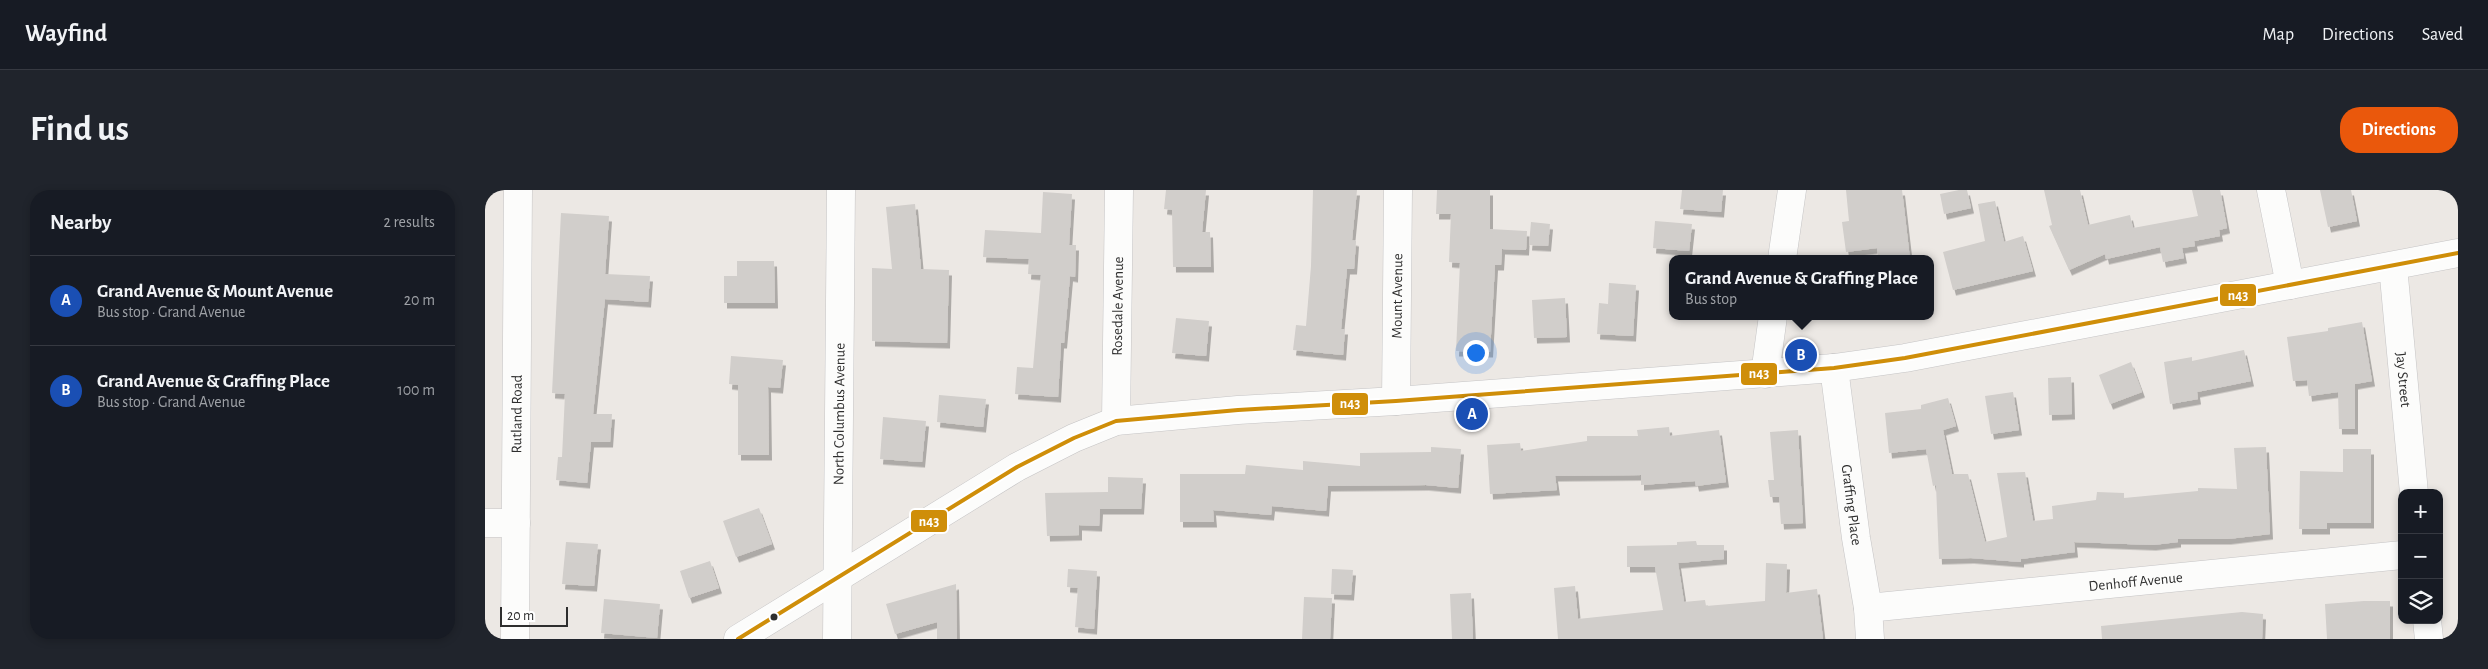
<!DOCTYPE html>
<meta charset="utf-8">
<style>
body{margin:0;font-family:"Alegreya Sans",sans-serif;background:#20242c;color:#f1f3f6}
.controls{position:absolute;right:15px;bottom:15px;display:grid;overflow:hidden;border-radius:10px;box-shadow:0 2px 8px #0003}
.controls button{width:45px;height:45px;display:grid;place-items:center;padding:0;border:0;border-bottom:1px solid #363941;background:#171b24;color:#f1f3f6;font:25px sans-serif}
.scale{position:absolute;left:15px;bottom:12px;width:68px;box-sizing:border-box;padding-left:5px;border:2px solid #2e2e2e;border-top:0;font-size:14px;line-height:18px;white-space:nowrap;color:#2e2e2e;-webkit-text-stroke:4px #fff;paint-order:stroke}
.you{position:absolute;left:990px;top:162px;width:18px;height:18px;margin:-12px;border:4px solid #fff;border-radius:50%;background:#1a73e8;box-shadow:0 0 0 8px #1a73e833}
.badge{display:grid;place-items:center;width:32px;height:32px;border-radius:50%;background:#ea580c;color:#fff;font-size:16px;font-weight:700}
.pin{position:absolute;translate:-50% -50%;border:2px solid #fff;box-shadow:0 1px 5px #0006}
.popup{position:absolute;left:1184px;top:65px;width:265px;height:65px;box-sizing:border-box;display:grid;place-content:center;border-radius:10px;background:#171b24;filter:drop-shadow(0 1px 4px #0005);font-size:16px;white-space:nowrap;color:#9ea1a6}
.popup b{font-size:19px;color:#f1f3f6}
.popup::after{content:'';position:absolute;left:50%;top:100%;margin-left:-10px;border:10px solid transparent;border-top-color:#171b24}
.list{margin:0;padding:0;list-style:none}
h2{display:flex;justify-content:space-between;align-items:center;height:65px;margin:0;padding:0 20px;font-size:21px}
h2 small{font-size:16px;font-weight:400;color:#9ea1a6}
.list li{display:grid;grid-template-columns:32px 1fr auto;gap:15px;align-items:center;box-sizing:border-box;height:90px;padding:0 20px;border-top:1px solid #363941}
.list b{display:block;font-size:19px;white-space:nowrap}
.list p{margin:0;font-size:16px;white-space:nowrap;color:#9ea1a6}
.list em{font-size:16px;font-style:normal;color:#9ea1a6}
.icon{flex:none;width:28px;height:28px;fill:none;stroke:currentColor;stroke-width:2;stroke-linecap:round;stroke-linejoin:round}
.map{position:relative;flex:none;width:1973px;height:449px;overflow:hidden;border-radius:20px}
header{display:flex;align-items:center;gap:30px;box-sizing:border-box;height:70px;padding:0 25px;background:#171b24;border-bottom:1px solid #363941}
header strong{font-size:24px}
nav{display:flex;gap:28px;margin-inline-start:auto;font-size:18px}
.intro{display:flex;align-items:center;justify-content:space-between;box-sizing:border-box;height:120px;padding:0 30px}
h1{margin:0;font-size:35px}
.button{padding:12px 22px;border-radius:20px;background:#ea580c;color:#fff;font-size:18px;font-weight:700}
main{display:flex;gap:30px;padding:0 30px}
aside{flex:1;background:#171b24;border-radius:20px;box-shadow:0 2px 8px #0003}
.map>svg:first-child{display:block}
</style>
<header>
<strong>Wayfind</strong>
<nav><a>Map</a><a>Directions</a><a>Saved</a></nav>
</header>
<div class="intro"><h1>Find us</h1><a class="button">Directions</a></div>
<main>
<aside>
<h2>Nearby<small>2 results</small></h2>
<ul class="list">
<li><span class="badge" style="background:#1a4fb4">A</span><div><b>Grand Avenue &amp; Mount Avenue</b><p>Bus stop · Grand Avenue</p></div><em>20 m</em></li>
<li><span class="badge" style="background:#1a4fb4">B</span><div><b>Grand Avenue &amp; Graffing Place</b><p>Bus stop · Grand Avenue</p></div><em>100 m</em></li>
</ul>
</aside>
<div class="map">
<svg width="1973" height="449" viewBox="0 0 1973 449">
<defs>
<filter id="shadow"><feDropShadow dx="3" dy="5.5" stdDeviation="0" flood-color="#0004"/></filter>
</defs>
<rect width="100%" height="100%" fill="#ece8e4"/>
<path fill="#d1cecb" filter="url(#shadow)" d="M 681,0 L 721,0 L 717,42 L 725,42 L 726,77 L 688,77 L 687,20 L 679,19 Z
M 828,0 L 872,0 L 867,50 L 871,51 L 869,79 L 862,79 L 856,139 L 860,139 L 858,165 L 808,160 L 811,135 L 821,136 L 826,76 Z
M 952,0 L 1005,0 L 1005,39 L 1042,41 L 1041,60 L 1017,59 L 1016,75 L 1010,75 L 1005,162 L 971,161 L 975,73 L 964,72 L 966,24 L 951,24 Z
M 1197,0 L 1238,0 L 1236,22 L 1195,19 Z
M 1361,0 L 1417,0 L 1425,69 L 1393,69 L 1392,58 L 1361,62 L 1357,32 L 1364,31 Z
M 1474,0 L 1482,0 L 1486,18 L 1459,24 L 1455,4 Z
M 1559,0 L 1595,0 L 1603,35 L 1645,25 L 1648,38 L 1713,26 L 1707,0 L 1735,0 L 1742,38 L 1734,40 L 1735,46 L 1709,51 L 1710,56 L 1697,58 L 1699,68 L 1678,72 L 1675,57 L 1621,69 L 1620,64 L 1584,80 L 1564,36 L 1567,35 Z
M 1835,0 L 1866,0 L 1872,31 L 1843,37 Z
M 558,2 L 587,4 L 584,55 L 591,55 L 590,87 L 585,86 L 579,153 L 576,153 L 573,207 L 530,204 L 532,177 L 548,178 L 556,85 L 543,84 L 544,69 L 498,67 L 500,40 L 556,43 Z
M 1510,11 L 1519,52 L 1538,46 L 1548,81 L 1468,100 L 1458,62 L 1500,51 L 1493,14 Z
M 430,14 L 436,79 L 464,80 L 462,153 L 387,151 L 387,78 L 407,79 L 401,17 Z
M 76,23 L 124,26 L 120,84 L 165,86 L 163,112 L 120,109 L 108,224 L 127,224 L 125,252 L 106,252 L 102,293 L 71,290 L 73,267 L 77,267 L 80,204 L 67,203 Z
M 1170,31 L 1207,34 L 1204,61 L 1168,58 Z
M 1046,32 L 1065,34 L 1063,56 L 1044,55 Z
M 252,71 L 289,71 L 290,113 L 239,113 L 239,86 L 252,86 Z
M 1124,93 L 1151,95 L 1148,146 L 1112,144 L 1114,113 L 1123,114 Z
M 1080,108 L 1082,147 L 1049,148 L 1047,110 Z
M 691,128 L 724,131 L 721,166 L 687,163 Z
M 1877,132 L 1887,191 L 1870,194 L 1870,239 L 1854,239 L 1853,202 L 1824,206 L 1822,190 L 1808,191 L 1802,147 L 1843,141 L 1843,138 Z
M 1759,160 L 1766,191 L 1712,202 L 1713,209 L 1685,214 L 1679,172 L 1707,167 L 1707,171 Z
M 246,166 L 298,170 L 295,198 L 283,197 L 284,265 L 253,265 L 253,195 L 244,194 Z
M 1646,172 L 1657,202 L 1625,214 L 1614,185 Z
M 1586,187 L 1587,224 L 1564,225 L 1563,188 Z
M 1528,202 L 1534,240 L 1506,244 L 1500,206 Z
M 454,205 L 501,209 L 498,237 L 452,232 Z
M 1463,208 L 1471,236 L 1458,240 L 1467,284 L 1483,284 L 1500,352 L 1522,347 L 1512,283 L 1540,282 L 1548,331 L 1568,329 L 1567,316 L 1611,310 L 1612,302 L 1639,303 L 1639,308 L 1713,301 L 1713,298 L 1752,299 L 1749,258 L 1781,257 L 1785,344 L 1743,349 L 1693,349 L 1693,352 L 1668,355 L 1589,352 L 1590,362 L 1536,369 L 1536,372 L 1486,368 L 1454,369 L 1451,295 L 1448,296 L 1441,259 L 1404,263 L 1400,223 L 1436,219 L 1436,215 Z
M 398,227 L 441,231 L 437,272 L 395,269 Z
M 1184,237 L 1185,246 L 1234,240 L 1241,292 L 1211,296 L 1210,291 L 1156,295 L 1156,285 L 1070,286 L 1072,300 L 1005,304 L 1002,255 L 1035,253 L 1036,261 L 1102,251 L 1102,246 L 1153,246 L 1152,240 Z
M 1313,240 L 1318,333 L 1296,334 L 1294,307 L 1285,307 L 1283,290 L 1289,290 L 1285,242 Z
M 946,257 L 976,259 L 973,298 L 941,295 L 843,296 L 841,321 L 787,316 L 786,325 L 728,320 L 729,332 L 695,332 L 695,284 L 760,284 L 761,275 L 818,280 L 818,271 L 875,276 L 875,263 L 946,262 Z
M 1858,259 L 1886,259 L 1886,333 L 1842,333 L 1842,339 L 1814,339 L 1815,281 L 1858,282 Z
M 623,287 L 658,288 L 656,319 L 615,319 L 614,336 L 594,335 L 594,345 L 562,346 L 560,303 L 623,302 Z
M 274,318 L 287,354 L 251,367 L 238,331 Z
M 1211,351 L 1212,355 L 1239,355 L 1239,369 L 1193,373 L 1199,412 L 1220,410 L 1221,416 L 1280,411 L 1281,373 L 1302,374 L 1301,403 L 1332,399 L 1338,449 L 1073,449 L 1069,398 L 1090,396 L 1093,429 L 1178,420 L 1170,377 L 1142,377 L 1142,356 L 1192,355 L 1192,352 Z
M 81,352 L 113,354 L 109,396 L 77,394 Z
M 225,371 L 234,398 L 204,408 L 195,381 Z
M 583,379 L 612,381 L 609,439 L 590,437 L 593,398 L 582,397 Z
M 847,379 L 868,380 L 866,405 L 846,404 Z
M 471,394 L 472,449 L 452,449 L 452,432 L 410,444 L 401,414 Z
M 986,403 L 988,449 L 967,449 L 965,404 Z
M 819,407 L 847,408 L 845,449 L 817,449 Z
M 119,409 L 175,414 L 172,448 L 116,443 Z
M 1879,411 L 1905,411 L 1905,449 L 1842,449 L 1840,414 Z
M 1757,422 L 1778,424 L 1777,449 L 1617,449 L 1616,436 Z"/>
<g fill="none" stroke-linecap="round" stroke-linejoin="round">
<g stroke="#c5c4c5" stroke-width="29">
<g id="minor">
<path d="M 1786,0 L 1805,95"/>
<path d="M 1297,69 L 1307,0"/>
<path id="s1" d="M 1908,76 L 1929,303"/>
<path id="s2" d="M 1349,178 L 1371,348 L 1383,418 L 1385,449"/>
<path d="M 1280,184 L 1288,126"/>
<path id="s3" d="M 911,211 L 913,0"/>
<path id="s4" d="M 631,231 L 634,0"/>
<path d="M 0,333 L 31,333"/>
<path id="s5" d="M 1383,418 L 1917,365"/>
<path d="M 1942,430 L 1944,449"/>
<path id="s6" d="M 30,449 L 33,0"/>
<path d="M 253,449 L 532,277 L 589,248 L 631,231 L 753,220 L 911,211 L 1349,178 L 1420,168 L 1973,63"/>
<path id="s7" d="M 352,449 L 356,0"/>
</g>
</g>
<use href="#minor" stroke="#fcfcfb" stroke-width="28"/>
<g stroke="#fff" stroke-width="8">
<path id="bus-1" d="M 253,449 L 532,277 L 589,248 L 631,231 L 753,220 L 911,211 L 1349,178 L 1420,168 L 1973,63"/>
</g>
<use href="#bus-1" stroke="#cf8e09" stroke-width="4"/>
</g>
<circle fill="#2e2e2e" stroke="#fff" stroke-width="2" cx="289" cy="427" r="4.5"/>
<g text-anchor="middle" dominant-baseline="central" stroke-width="4" stroke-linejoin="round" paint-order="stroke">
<g font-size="15" fill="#2e2e2e" stroke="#fff">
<text stroke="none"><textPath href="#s3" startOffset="105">Mount Avenue</textPath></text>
<text stroke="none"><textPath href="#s4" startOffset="115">Rosedale Avenue</textPath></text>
<text stroke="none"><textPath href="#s1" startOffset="114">Jay Street</textPath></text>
<text stroke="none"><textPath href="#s6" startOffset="225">Rutland Road</textPath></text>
<text stroke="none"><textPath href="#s7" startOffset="225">North Columbus Avenue</textPath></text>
<text stroke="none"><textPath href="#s2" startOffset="138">Graffing Place</textPath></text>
<text stroke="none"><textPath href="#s5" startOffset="269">Denhoff Avenue</textPath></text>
</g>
</g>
<g stroke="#fff" stroke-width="2">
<rect x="1734" y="93" width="38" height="24" rx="5" fill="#cf8e09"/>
<rect x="1255" y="172" width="38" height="24" rx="5" fill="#cf8e09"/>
<rect x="846" y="202" width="38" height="24" rx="5" fill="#cf8e09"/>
<rect x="425" y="319" width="38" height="24" rx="5" fill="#cf8e09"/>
</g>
<g font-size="14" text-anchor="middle" font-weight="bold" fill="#fff">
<text x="1753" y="110">n43</text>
<text x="1274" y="188">n43</text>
<text x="865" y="218">n43</text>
<text x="444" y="336">n43</text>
</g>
</svg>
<div class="controls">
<button>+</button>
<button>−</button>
<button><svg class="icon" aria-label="layers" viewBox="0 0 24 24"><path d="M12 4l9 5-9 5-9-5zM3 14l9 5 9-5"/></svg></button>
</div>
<div class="scale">20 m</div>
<div class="you"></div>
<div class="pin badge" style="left:987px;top:224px;background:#1a4fb4">A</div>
<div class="pin badge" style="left:1316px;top:165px;background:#1a4fb4">B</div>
<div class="popup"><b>Grand Avenue &amp; Graffing Place</b>Bus stop</div>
</div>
</main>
